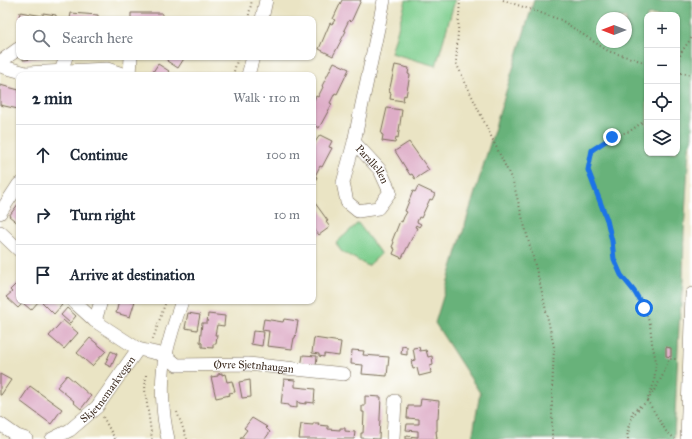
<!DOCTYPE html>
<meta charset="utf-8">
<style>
body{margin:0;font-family:"IM FELL Great Primer",serif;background:#f2f2f3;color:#1f2937}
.controls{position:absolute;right:12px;top:12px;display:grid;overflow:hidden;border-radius:8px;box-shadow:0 1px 3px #0004}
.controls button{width:36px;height:36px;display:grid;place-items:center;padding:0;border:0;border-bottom:1px solid #e0e1e3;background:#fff;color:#1f2937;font:20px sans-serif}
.compass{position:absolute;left:596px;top:12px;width:36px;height:36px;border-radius:50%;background:#fff;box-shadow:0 1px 3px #0004;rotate:270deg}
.stop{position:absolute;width:12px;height:12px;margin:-9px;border:3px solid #1a73e8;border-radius:50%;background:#fff}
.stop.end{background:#1a73e8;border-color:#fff;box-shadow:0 1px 4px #0008}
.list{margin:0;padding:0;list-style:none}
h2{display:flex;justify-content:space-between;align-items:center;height:52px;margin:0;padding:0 16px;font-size:17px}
h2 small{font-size:13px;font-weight:400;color:#747a83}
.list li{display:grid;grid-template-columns:26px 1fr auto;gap:12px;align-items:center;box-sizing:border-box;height:60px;padding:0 16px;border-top:1px solid #e0e1e3}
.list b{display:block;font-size:15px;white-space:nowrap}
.list em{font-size:13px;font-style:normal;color:#747a83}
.icon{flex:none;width:22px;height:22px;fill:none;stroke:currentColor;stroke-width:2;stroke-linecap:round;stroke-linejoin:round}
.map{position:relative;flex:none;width:692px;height:439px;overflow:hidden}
.search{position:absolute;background:#fff;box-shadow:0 1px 3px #0004;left:16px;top:16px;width:300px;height:44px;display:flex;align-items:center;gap:10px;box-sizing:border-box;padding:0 14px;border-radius:8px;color:#747a83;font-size:15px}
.panel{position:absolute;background:#fff;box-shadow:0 1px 3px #0004;left:16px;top:72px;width:300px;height:232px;border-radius:8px}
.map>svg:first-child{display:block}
</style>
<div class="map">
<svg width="692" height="439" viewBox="0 0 692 439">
<rect width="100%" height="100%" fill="#fff"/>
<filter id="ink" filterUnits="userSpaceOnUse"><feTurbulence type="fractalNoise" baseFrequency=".025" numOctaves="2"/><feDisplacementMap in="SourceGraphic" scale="8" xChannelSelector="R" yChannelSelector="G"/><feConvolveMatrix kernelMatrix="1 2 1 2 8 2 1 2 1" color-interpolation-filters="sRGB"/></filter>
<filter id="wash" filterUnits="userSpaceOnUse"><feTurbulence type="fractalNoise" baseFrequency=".012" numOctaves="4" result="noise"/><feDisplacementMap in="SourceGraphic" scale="16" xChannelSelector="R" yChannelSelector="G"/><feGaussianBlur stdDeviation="0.9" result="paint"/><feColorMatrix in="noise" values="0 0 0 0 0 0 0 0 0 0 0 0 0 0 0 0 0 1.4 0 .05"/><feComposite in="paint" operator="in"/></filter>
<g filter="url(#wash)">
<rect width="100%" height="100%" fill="#eae4c4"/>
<path fill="#7fcf8f" stroke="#5d7c56" d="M 406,0 L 455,0 L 436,66 L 391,53 Z
M 358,223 L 381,254 L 368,266 L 341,251 L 336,243 Z"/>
<path fill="#67b27a" stroke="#516e4c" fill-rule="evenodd" d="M 534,0 L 692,0 L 692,137 L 689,149 L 684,232 L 683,281 L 679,326 L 674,439 L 472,439 L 480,393 L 435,323 ZM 647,15 L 677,15 L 677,153 L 647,153 ZM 602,18 L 626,18 L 626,42 L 602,42 Z"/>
<g id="blocks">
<path fill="#deadc7" d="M 342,0 L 361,0 L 351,22 L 349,20 L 344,30 L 346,31 L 333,56 L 319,49 L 330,23 L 332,24 L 335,20 L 333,19 Z
M 20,12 L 43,16 L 43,13 L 56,15 L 56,19 L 19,19 Z
M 71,13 L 98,15 L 98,19 L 70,19 Z
M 131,13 L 162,13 L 162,19 L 131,19 Z
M 23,57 L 43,57 L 43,58 L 23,60 Z
M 169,57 L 185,57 L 178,68 L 167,61 Z
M 334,62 L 349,69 L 337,94 L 335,93 L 330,103 L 332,104 L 319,128 L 313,125 L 313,102 L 316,96 L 318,97 L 323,87 L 322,86 Z
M 158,64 L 169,71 L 166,75 L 151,75 Z
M 395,65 L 409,68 L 408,74 L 410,75 L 406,96 L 404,95 L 403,101 L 390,99 L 391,93 L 389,92 Z
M 0,85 L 19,90 L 19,103 L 18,109 L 0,105 Z
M 387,108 L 402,110 L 398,138 L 396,137 L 395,143 L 382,141 L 383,135 L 381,134 Z
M 320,135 L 332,141 L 329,147 L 332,148 L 322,167 L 320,166 L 315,176 L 317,177 L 313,185 L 313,145 Z
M 409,142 L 429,170 L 415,179 L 412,174 L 410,175 L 395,151 Z
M 418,186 L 435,194 L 432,200 L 430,199 L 421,218 L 419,217 L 417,222 L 421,224 L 419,227 L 416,225 L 415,227 L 417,228 L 402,258 L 393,254 L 395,249 L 392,247 L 394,242 L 392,241 L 400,221 L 402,222 L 404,217 L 407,212 L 405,211 L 413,191 L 415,192 Z
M 19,203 L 19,224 L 9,216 Z
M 315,203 L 328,221 L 326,222 L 330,227 L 319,235 L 315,230 L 313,231 L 313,205 Z
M 19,281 L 19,301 L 39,301 L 31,310 L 23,303 L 18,308 L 6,297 L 12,292 L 10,290 Z
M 41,301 L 57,301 L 62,305 L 54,314 Z
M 119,301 L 135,301 L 130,317 L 116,313 Z
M 67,308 L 76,316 L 70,323 L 61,315 Z
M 188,313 L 200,315 L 197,330 L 185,328 Z
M 208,314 L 225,316 L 224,326 L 217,325 L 215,335 L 217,335 L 216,344 L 213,344 L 213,348 L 202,347 L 202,343 L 200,342 L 202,323 L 207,323 Z
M 264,319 L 283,322 L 284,319 L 298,321 L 295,338 L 294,338 L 292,349 L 267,346 L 269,331 L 262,330 Z
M 63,320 L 78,333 L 64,349 L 49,336 Z
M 253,331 L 264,332 L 262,346 L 251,344 Z
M 90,338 L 106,351 L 92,366 L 77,353 Z
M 314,338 L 341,342 L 339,356 L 324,354 L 324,357 L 319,356 L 319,354 L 312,353 Z
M 402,346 L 407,347 L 407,355 L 401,354 Z
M 419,347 L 420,351 L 426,350 L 428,357 L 432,356 L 433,365 L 430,366 L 431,373 L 419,376 L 417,368 L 413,369 L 411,361 L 415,360 L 413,348 Z
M 666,347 L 671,348 L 671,357 L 666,356 Z
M 352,350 L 364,351 L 363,355 L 389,357 L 387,376 L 362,374 L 363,365 L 351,364 Z
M 111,351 L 117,354 L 111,367 L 105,364 Z
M 303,355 L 317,356 L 316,368 L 301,367 Z
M 222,373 L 222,375 L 225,374 L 227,382 L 232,381 L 235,392 L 229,393 L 230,395 L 216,398 L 211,377 L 218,376 L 218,374 Z
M 0,374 L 11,380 L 1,395 L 0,395 Z
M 67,375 L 91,396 L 81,409 L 73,402 L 74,401 L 57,387 Z
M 284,379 L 295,380 L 295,387 L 315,389 L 314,403 L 306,402 L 306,404 L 299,403 L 299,402 L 297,401 L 297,408 L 289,407 L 289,405 L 281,404 Z
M 250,380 L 251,397 L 242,398 L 239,382 Z
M 30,386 L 62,409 L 51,424 L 20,401 Z
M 365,396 L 381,397 L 379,439 L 361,438 L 361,433 L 363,433 L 364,412 L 362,412 L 362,406 L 365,406 Z
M 421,399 L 439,401 L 438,419 L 437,419 L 437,431 L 436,431 L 437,439 L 406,439 L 406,436 L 418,437 L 418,431 L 406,430 L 407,424 L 419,424 L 419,419 L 407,418 L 408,406 L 420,406 Z
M 252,418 L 267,427 L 266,428 L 270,432 L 265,439 L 240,439 L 247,430 L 244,428 Z
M 313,423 L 319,423 L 318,425 L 328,426 L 328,429 L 340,430 L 340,428 L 345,428 L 345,431 L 355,432 L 354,439 L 299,439 L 301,424 L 313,425 Z"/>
</g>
</g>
<g filter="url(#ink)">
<use href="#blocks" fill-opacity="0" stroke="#786b58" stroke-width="1"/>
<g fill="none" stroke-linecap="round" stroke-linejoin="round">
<g stroke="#786b58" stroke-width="14">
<g id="minor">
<path d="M 262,19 L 266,0"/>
<path d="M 0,62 L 18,49"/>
<path d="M 0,66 L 26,73 L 107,69 L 125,75"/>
<path d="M 61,71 L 66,57"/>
<path d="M 130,75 L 131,57"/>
<path d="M 248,75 L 253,57"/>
<path id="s1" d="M 354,142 L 380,170 L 390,192 L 378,208 L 358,211 L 347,202 L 343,183 L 354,142 L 384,0"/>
<path d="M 0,213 L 19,184"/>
<path d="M 0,232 L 19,250"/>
<path id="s2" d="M 73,301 L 95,321 L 138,349 L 165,355 L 177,365 L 248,364 L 344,374"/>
<path d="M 95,321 L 101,301"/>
<path d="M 0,424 L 17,436 L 26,439"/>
<path id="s3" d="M 52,439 L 70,430 L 97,407 L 138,349"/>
<path d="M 168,439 C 162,415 160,378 166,354 C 170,336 176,318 182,301"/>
<path d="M 393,439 L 395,401"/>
<path d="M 687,439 L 692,294"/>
</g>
</g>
<path stroke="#786b58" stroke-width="2" stroke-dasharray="1 3" stroke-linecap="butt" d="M 460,0 L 456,63 L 513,182 L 541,288 L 554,347 L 552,392 L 552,439
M 503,0 L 561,20 L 608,51 L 647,63
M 248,19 L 252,0
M 677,63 L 682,51 L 692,37
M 677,72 L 692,75
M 233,75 L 238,57
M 153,339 L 166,301
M 146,375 L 145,390 L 152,439
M 650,397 L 662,377 L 669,359 L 678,359
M 647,400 L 666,431 L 675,439
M 177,412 L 187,439
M 103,417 L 115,439
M 631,419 L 632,412 L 641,405
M 626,439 L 630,427
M 628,439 L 627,430 L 634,414 L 647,401 L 654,383 L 656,361 L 652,343 L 650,324 L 644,308 L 634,291 L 621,275 L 614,259 L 612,241 L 607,220 L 589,170 L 592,150 L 612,137 L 630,131 L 647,119"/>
<use href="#minor" stroke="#fff" stroke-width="13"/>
</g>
</g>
<g fill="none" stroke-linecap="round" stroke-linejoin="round" filter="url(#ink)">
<path stroke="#1a73e8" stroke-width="5" d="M 612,137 L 592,150 L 588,170 L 607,220 L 612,241 L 614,259 L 621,275 L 634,291 L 644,308"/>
</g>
<g text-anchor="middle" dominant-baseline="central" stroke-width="3" stroke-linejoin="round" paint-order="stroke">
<g font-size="11" fill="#3b2a1e" stroke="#fff">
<text stroke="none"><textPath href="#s1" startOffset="29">Parallellen</textPath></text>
<text stroke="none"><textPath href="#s2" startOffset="201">Øvre Sjetnhaugan</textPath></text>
<text stroke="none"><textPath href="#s3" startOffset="76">Skjetnemarkvegen</textPath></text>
</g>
</g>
</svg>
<div class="controls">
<button>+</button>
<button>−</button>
<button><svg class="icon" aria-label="locate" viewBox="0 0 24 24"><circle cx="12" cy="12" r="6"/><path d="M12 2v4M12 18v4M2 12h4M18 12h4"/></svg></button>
<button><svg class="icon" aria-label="layers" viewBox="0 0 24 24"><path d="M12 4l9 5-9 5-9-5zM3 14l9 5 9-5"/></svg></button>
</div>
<svg class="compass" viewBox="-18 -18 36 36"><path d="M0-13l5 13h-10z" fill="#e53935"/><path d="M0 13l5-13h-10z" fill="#747a83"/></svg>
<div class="stop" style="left:644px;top:308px"></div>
<div class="stop end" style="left:612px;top:137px"></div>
<div class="search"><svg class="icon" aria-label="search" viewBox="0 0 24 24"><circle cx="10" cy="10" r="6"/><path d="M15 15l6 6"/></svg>Search here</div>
<section class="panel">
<h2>2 min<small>Walk · 110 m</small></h2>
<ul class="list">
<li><svg class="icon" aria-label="ahead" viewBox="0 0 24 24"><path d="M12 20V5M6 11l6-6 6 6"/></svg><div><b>Continue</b></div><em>100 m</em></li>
<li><svg class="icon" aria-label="right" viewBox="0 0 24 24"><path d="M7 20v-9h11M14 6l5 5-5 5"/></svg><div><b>Turn right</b></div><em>10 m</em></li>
<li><svg class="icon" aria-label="arrive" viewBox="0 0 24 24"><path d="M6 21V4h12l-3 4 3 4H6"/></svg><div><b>Arrive at destination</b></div></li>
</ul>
</section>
</div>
